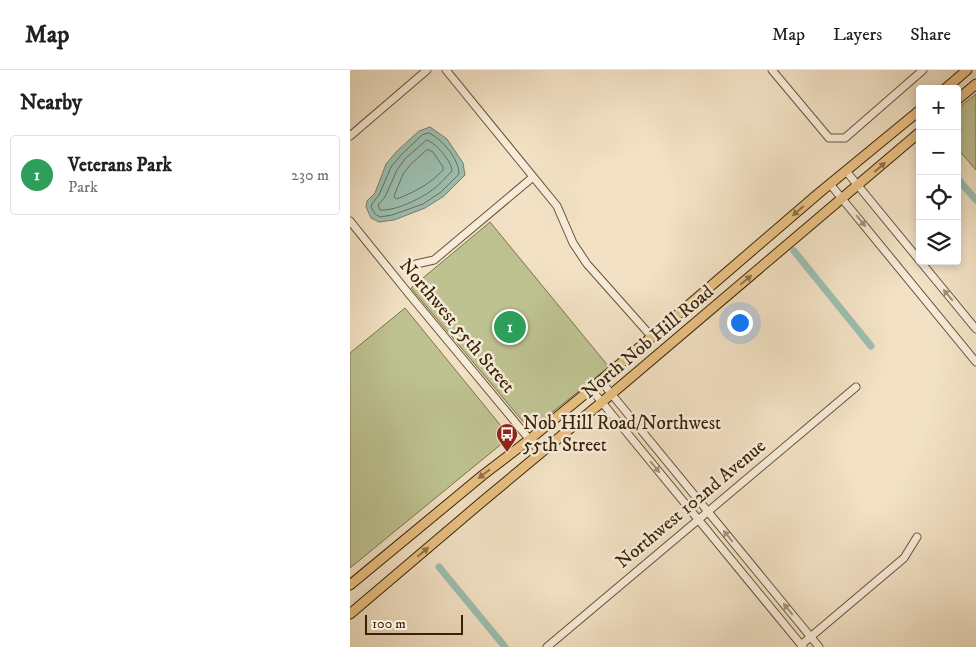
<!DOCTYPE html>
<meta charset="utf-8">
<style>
body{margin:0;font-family:"IM FELL DW Pica",serif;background:#f2f2f2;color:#202124}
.controls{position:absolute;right:15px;top:15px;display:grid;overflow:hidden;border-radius:5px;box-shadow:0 2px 8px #0003}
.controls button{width:45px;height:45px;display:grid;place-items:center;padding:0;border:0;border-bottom:1px solid #e0e0e0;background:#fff;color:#202124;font:25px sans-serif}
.scale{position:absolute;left:15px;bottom:12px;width:98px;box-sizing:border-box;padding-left:5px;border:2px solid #382209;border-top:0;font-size:14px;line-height:18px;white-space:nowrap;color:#382209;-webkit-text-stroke:4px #f7ecd9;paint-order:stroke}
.you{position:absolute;left:389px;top:252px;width:18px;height:18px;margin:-12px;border:4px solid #fff;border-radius:50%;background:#1a73e8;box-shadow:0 0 0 8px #1a73e833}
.badge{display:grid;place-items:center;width:32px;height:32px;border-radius:50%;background:#0f766e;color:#fff;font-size:16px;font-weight:700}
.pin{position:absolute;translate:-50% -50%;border:2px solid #fff;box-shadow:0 1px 5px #0006}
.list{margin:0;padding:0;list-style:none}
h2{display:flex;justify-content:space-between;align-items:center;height:65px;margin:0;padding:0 20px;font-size:21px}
h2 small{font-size:16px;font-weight:400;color:#757577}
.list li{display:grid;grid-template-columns:32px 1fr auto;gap:15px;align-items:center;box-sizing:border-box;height:80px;margin:0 10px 10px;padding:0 10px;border:1px solid #e0e0e0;border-radius:5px}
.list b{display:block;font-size:19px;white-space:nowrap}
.list p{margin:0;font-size:16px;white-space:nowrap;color:#757577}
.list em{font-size:16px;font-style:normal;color:#757577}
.icon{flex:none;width:28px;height:28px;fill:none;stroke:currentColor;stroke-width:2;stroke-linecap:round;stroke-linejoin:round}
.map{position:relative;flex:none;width:626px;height:577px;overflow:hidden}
header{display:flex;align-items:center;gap:30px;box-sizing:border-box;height:70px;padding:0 25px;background:#fff;border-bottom:1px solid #e0e0e0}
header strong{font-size:24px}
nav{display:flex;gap:28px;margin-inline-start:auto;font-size:18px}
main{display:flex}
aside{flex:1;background:#fff}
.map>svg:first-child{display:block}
</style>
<header>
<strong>Map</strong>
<nav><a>Map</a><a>Layers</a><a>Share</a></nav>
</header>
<main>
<aside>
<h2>Nearby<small></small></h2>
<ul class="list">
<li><span class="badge" style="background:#2e9e5b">1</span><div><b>Veterans Park</b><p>Park</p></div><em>230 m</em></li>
</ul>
</aside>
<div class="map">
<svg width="626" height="577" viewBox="0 0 626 577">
<rect width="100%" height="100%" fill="#f2e1c4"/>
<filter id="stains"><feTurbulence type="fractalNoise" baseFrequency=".004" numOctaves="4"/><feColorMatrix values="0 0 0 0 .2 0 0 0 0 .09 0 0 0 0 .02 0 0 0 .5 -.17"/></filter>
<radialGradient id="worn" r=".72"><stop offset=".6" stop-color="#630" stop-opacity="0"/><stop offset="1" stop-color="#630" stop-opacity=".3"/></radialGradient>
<path fill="#bec291" stroke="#7b724d" d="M 626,24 L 626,100 L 607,78 L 607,39 Z
M 140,152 L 259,297 L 180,360 L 61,218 Z
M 55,238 L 160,367 L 0,498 L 0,283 Z"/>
<path fill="#9cbeaf" stroke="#74806d" d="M 80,57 L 97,69 L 113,93 L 115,105 L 94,126 L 75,138 L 44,150 L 29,152 L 21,148 L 16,137 L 17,131 L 25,123 L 36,94 L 47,81 L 69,61 Z"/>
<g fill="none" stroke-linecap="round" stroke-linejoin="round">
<path stroke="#6a705c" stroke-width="1" d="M 79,63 C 92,69 109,89 109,104 L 91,122 L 73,134 L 42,145 L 30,147 L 25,144 L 21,137 L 22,134 L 29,125 L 41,97 L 51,85 L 72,65 Z
M 77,70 C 86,73 102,92 102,101 C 96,107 91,113 85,118 C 72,128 47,141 30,140 L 28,135 L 35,127 L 47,100 L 55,89 Z
M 77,80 L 79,80 L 83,82 L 93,97 L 93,100 C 79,115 66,121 47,129 L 45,128 L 44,126 L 53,104 L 61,94 Z"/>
<path stroke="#9cbeaf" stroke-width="7" d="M 607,108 L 626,130
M 444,181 L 521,276
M 89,497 L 155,577"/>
<g stroke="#665238" stroke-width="9">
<path id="minor" d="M 96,0 L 207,136 L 223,173 L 237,194 L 301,266
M 422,0 L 479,68 L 495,68 L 573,0
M 0,66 L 77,0
M 496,101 L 570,191
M 480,114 L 626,292
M 0,151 L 59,224 L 190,382
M 570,191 L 626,259
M 66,194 L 84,190 L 183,107
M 250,310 L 469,577
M 241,319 L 453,577
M 451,575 L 554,488 L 567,467
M 197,577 L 506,317"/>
</g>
<g stroke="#382209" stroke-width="11">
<path id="major" d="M 595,19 L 617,0
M 607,30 L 626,14
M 0,515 L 133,405 L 180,369 L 241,319 L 469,123 L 570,40
M 0,544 L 133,431 L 252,332 L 570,62"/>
</g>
<use href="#minor" stroke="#f7ecd9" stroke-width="7"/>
<use href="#major" stroke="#e9c082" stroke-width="9"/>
</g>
<defs><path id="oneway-solid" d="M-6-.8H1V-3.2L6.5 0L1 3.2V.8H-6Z" transform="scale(1.25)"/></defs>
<g fill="#907146">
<use href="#oneway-solid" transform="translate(530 97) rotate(-41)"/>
<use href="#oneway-solid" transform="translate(448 141) rotate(139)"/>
<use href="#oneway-solid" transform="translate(396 210) rotate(-40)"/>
<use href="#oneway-solid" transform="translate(134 404) rotate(142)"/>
<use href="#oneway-solid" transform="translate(73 482) rotate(-40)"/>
</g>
<g fill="#a1917b">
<use href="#oneway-solid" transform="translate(511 151) rotate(51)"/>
<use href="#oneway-solid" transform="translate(598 225) rotate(-130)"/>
<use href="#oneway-solid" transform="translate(305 397) rotate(50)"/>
<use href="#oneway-solid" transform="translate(378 466) rotate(-129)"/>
<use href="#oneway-solid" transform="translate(438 539) rotate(-129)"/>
</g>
<defs>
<g id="bus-pin" transform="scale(1.125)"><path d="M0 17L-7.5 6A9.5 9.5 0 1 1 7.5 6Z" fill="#8f2418" stroke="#f7ecd9"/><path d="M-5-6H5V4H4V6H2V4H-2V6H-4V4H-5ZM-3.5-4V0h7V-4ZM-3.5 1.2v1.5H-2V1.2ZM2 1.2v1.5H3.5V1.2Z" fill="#fff"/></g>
</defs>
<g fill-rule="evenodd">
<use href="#bus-pin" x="157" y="364"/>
</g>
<g text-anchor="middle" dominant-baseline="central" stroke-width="5" stroke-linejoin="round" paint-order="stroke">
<g font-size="19" fill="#382209" stroke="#f7ecd9">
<text transform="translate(107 256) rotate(50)">Northwest 55th Street</text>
<text transform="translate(298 272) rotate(-40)">North Nob Hill Road</text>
<text transform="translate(341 434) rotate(-40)">Northwest 102nd Avenue</text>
</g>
<g font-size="19" fill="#382209" stroke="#f7ecd9" text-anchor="start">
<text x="173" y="353">Nob Hill Road/Northwest<tspan x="173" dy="22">55th Street</tspan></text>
</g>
</g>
<rect width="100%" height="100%" filter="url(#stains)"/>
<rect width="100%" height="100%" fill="url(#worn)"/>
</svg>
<div class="controls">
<button>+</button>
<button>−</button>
<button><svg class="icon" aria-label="locate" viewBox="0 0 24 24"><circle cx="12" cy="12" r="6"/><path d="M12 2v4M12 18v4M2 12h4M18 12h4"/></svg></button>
<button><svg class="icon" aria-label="layers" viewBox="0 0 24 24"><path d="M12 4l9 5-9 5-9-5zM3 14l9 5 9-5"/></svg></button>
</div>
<div class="scale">100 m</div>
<div class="you"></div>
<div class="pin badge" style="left:160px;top:257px;background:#2e9e5b">1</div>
</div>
</main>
